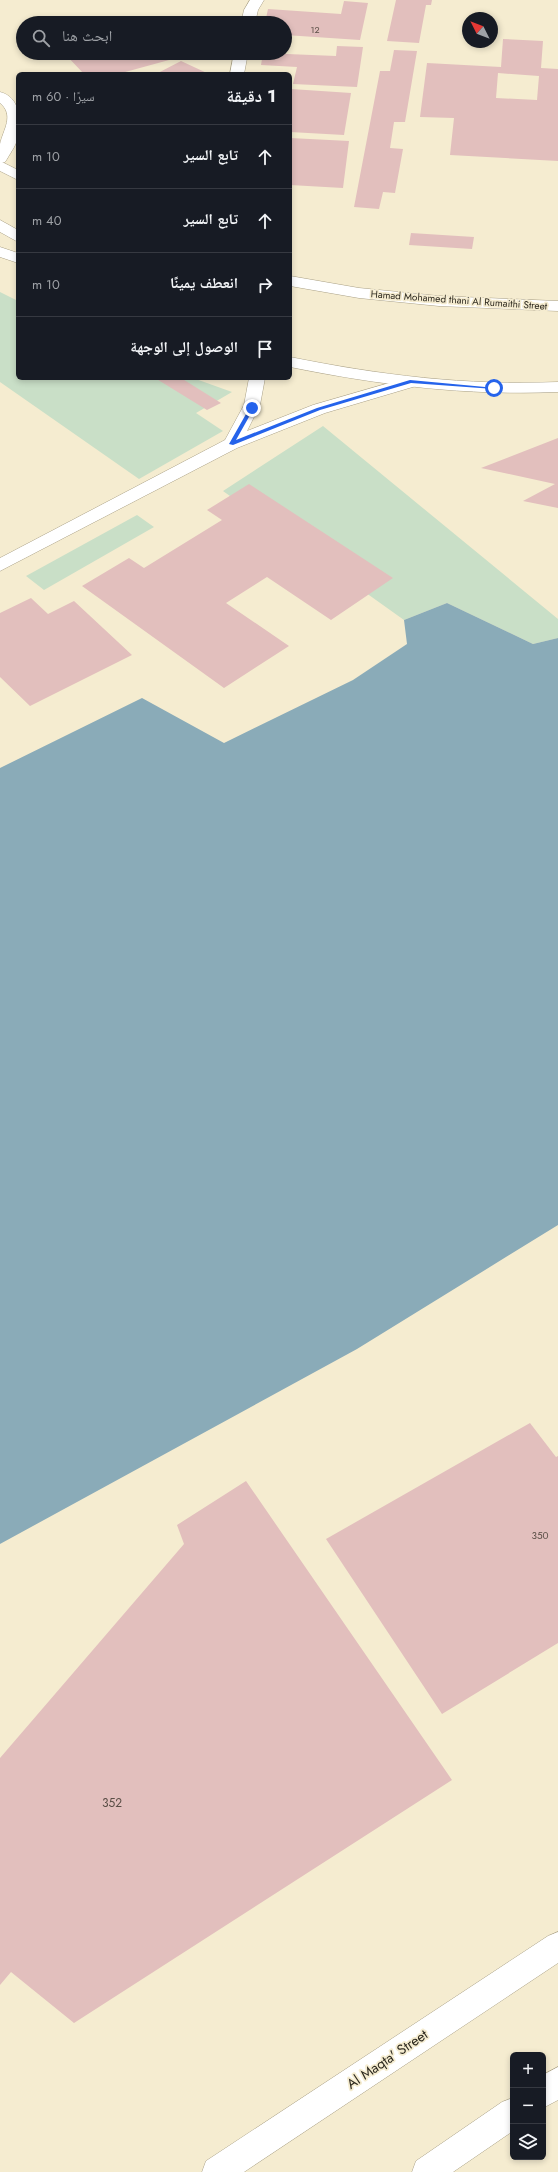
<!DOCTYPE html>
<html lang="ar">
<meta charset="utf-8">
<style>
body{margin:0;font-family:Jost,"Noto Naskh Arabic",sans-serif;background:#242831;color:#f1f3f6;direction:rtl}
.controls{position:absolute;right:12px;bottom:12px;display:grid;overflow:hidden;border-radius:6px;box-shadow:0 2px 6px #0003}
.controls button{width:36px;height:36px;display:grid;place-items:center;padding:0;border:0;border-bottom:1px solid #363941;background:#171b24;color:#f1f3f6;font:20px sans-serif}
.compass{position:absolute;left:462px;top:12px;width:36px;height:36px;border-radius:50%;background:#171b24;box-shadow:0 2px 6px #0003;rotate:312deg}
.stop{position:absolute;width:12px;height:12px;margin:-9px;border:3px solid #2563eb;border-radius:50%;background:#fff}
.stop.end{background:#2563eb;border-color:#fff;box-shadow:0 1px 4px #0008}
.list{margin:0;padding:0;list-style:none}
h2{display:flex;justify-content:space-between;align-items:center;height:52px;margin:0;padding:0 16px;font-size:17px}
h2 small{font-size:13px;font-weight:400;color:#9ea1a6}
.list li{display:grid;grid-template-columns:26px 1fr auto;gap:12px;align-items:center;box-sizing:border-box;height:64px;padding:0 16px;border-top:1px solid #363941}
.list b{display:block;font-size:15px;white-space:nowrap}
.list em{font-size:13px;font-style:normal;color:#9ea1a6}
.icon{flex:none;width:22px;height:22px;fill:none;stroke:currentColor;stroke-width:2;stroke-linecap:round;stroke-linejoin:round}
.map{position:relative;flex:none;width:558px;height:2172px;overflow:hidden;direction:ltr}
.search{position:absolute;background:#171b24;box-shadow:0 2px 6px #0003;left:16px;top:16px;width:276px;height:44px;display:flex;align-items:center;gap:10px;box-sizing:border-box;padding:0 14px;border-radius:22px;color:#9ea1a6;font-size:15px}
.panel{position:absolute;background:#171b24;box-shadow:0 2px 6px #0003;left:16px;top:72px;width:276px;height:308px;border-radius:6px;direction:rtl}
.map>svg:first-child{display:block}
</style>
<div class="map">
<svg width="558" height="2172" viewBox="0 0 558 2172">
<rect width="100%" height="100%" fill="#f5ecd0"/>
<path fill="#c9dfc7" d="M 0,292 L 18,301 L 18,378 L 193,378 L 232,392 L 196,413 L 223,431 L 139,479 L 0,382 Z
M 323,426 L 558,619 L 558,638 L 533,644 L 447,603 L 404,620 L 223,491 Z
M 137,515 L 154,527 L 44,590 L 26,576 Z"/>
<path fill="#8aabb8" d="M 447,603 L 533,644 L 558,638 L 558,1225 L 357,1349 L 0,1544 L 0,768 L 142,698 L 224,743 L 353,680 L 407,644 L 404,620 Z"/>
<path fill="#e2bfbd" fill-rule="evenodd" d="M 396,0 L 432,0 L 431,5 L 426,5 L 419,43 L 387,41 Z
M 344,1 L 368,3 L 360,40 L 285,35 L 285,23 L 265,23 L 268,9 L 341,14 Z
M 503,39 L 543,41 L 541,68 L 558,69 L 558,161 L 450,155 L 454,118 L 420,117 L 427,63 L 501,67 ZM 498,73 L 539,76 L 537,100 L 496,98 Z
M 337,46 L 363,47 L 357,87 L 293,84 L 297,67 L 261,65 L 263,53 L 336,56 Z
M 394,50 L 417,51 L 405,122 L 394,122 L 390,148 L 403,149 L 395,193 L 383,192 L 379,209 L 354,207 L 380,71 L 390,71 Z
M 64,53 L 176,53 L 180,57 L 118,74 L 84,74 Z
M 181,61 L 209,74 L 156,74 Z
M 291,89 L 351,93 L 344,135 L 290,132 Z
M 290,138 L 349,141 L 343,188 L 290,185 Z
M 411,233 L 474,237 L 472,249 L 409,245 Z
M 155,378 L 181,378 L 221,403 L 207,410 Z
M 558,438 L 558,508 L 523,501 L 555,484 L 481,468 Z
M 249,484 L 393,578 L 331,620 L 267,577 L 226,603 L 289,646 L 224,688 L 82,586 L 129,558 L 144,568 L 222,520 L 207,510 Z
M 31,598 L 48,614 L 74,601 L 132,655 L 30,706 L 0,677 L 0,613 Z
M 530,1423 L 556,1457 L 558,1456 L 558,1643 L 442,1714 L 326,1539 Z
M 246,1481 L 452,1780 L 74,2023 L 11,1972 L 0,1985 L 0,1758 L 184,1544 L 177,1525 Z"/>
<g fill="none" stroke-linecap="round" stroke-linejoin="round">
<g stroke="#aaa187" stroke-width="1">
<path id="lane" d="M 0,92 C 20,97 21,119 18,136 C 17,144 11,152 7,159 L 5,162 L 0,163 C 0,158 0,150 0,144 C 3,130 15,115 0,103 Z
M 0,247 L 18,253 L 18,263 L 0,257 Z
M 410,377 L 416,378 L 418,382 L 416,386 L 325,413 L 237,448 L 0,571 L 0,558 L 225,440 L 244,405 L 249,378 L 265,378 L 260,405 L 247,431 L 313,405 Z"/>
</g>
<g stroke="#aaa187" stroke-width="1">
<path id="street" d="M 250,0 L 264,0 L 258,10 L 255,23 L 241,23 L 244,10 Z
M 234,53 L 248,53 L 244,74 L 230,74 Z"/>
</g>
<g stroke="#aaa187" stroke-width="1">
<path id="secondary" d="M 0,161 L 18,170 L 18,180 L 0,171 Z
M 0,220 L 18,230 L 18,242 L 0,232 Z
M 290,276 L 359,288 L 439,296 L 558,301 L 558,311 L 439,306 L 359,298 L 290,286 Z
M 290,357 C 379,375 467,386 558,382 L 558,392 C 467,396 379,385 290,367 Z
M 558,1932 L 558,1963 L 244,2172 L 202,2172 L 206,2161 L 548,1936 Z
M 558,2067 L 558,2100 L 543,2108 L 543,2075 Z
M 513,2098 L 513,2131 L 453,2172 L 412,2172 L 416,2161 L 502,2102 Z"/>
</g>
<use href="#lane" fill="#fff" fill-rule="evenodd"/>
<use href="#street" fill="#fff" fill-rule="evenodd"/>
<use href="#secondary" fill="#fff" fill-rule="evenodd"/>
</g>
<path fill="#2563eb" d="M 410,380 L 496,388 L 494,389 L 411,383 L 320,410 L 233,445 L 229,444 L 250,407 L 254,408 L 236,440 L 317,408 Z"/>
<g text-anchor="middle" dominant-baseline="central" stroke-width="3.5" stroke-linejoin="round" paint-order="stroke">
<g font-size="9" fill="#5a4e46">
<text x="315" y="29">12</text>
</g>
<g font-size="10" fill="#2c281e" stroke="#f5ecd0">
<text transform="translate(459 300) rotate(4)">Hamad Mohamed thani Al Rumaithi Street</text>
</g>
<g font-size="10" fill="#5a4e46">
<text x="540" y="1535">350</text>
</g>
<g font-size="12" fill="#5a4e46">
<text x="112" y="1803">352</text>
</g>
<g font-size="14" fill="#2c281e" stroke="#f5ecd0">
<text transform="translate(387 2059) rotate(-34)">Al Maqta' Street</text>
</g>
</g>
</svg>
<div class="controls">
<button>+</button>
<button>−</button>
<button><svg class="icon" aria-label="layers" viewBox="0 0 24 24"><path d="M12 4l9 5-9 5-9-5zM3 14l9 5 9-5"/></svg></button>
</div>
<svg class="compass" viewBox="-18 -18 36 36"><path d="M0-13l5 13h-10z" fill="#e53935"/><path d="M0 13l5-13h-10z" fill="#9ea1a6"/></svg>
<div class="stop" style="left:494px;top:388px"></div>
<div class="stop end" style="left:252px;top:408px"></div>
<div class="search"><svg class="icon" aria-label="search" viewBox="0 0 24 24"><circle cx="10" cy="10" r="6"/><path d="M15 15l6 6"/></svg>ابحث هنا</div>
<section class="panel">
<h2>1 دقيقة<small>سيرًا · 60 m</small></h2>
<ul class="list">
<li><svg class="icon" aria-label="ahead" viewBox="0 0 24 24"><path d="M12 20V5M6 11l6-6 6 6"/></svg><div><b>تابع السير</b></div><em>10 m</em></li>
<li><svg class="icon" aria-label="ahead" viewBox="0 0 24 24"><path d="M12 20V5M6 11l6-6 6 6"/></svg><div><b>تابع السير</b></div><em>40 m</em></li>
<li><svg class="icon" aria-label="right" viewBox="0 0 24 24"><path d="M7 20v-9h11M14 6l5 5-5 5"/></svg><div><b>انعطف يمينًا</b></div><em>10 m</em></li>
<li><svg class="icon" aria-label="arrive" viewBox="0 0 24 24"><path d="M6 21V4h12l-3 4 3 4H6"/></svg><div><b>الوصول إلى الوجهة</b></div></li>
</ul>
</section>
</div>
